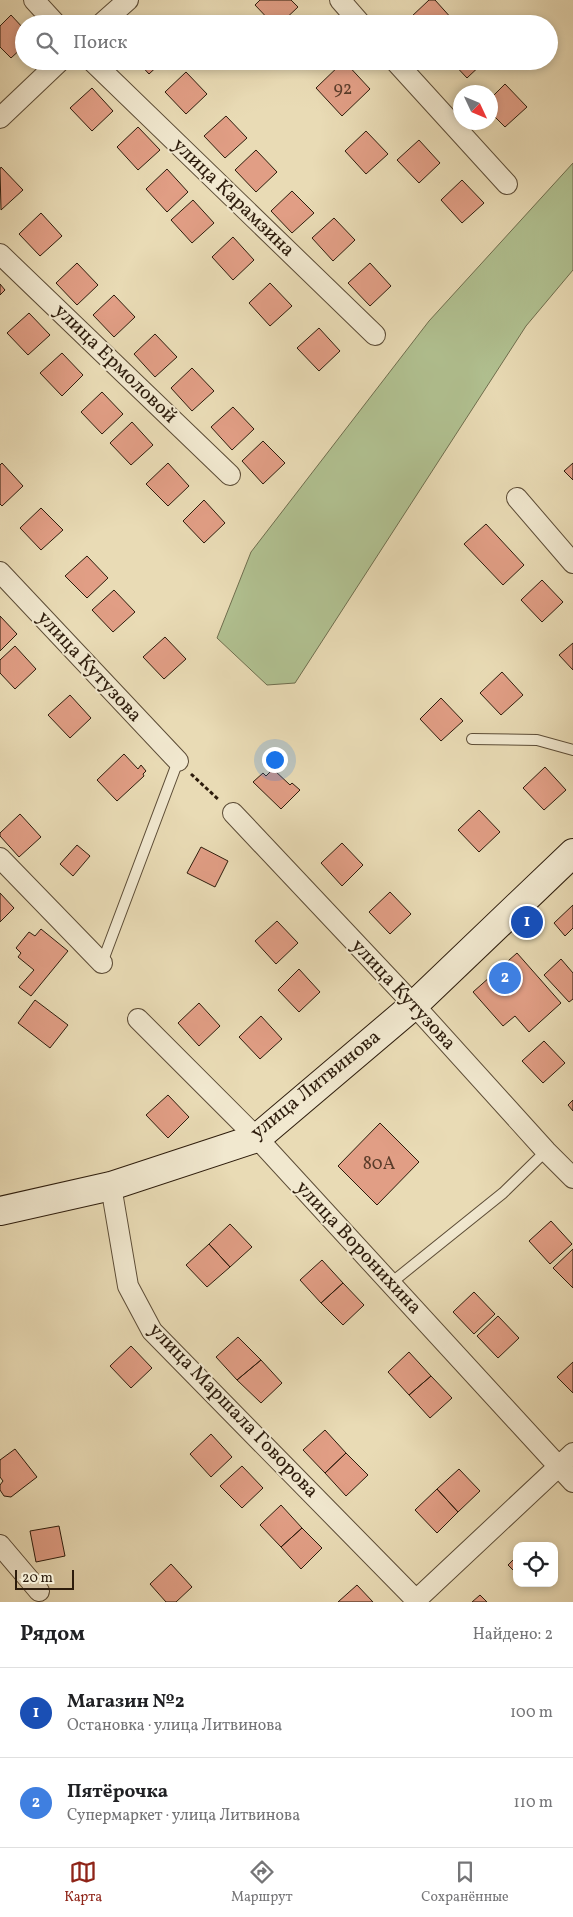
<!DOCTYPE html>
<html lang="ru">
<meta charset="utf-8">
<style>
body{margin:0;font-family:Vollkorn,serif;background:#f2f2f2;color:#202124}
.controls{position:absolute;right:15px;bottom:15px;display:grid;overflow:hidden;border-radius:10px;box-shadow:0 2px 8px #0003}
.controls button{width:45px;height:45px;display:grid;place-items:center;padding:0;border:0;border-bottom:1px solid #e0e0e0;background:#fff;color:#202124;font:25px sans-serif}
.compass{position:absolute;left:453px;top:85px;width:45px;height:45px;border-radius:50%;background:#fff;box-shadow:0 2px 8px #0003;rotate:134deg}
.scale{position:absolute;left:15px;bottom:12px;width:59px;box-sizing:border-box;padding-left:5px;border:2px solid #2d1c0c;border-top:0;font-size:14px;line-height:18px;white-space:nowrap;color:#2d1c0c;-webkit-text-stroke:4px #f1e8cf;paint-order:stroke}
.you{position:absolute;left:274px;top:759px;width:18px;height:18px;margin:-12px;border:4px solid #fff;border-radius:50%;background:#1a73e8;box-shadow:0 0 0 8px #1a73e833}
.badge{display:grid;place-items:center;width:32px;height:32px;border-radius:50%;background:#8f2418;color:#fff;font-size:16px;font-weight:700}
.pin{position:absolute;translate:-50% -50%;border:2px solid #fff;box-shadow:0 1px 5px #0006}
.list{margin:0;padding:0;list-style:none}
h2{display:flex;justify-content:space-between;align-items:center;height:65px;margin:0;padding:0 20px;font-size:21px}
h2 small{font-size:16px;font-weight:400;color:#757577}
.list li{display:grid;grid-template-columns:32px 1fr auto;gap:15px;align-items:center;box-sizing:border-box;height:90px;padding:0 20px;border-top:1px solid #e0e0e0}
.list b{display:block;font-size:19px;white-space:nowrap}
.list p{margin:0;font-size:16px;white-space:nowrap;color:#757577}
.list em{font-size:16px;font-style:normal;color:#757577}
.icon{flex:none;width:28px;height:28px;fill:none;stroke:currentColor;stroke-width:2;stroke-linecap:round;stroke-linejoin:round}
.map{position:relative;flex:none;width:573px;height:1602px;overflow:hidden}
.search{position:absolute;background:#fff;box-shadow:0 2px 8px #0003;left:15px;right:15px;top:15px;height:55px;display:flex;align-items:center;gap:12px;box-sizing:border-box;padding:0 18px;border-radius:28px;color:#757577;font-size:19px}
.sheet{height:245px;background:#fff}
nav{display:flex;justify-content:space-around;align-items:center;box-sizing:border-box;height:70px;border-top:1px solid #e0e0e0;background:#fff;font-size:14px;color:#757577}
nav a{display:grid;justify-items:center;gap:2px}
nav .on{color:#8f2418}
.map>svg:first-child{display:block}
</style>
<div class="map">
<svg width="573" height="1602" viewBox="0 0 573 1602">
<rect width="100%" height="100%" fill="#e9dbb5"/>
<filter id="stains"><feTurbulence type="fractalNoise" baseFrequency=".004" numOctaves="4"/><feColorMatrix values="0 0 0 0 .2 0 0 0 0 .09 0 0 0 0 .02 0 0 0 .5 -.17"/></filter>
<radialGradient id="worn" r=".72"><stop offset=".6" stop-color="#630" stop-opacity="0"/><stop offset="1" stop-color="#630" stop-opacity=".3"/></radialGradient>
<path fill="#b1c191" stroke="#6f6e4e" d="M 573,163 L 573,270 L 526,326 L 295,683 L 267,685 L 217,638 L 251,552 L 429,321 Z"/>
<path fill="#e19e85" stroke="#2d1c0c" d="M 260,0 L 291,0 L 298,7 L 280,24 L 273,24 L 255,5 Z
M 429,0 L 435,0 L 453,20 L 449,24 L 417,24 L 411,17 Z
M 11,15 L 24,29 L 24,46 L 11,58 L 0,47 L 0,26 Z
M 137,61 L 163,61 L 149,74 Z
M 319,61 L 336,61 L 327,70 Z
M 344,61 L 370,89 L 342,116 L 316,88 Z
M 451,61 L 485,61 L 467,78 Z
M 186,72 L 207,94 L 186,114 L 165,92 Z
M 505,84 L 527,107 L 505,127 L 490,112 L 490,99 Z
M 92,88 L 113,111 L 92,131 L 70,108 Z
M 226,116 L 247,138 L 225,158 L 204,136 Z
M 138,127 L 160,150 L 138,170 L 117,147 Z
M 366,131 L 388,154 L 366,174 L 345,151 Z
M 419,140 L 440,163 L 419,183 L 397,160 Z
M 256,150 L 277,172 L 256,192 L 235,170 Z
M 1,167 L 23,190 L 1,210 L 0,169 Z
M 167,169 L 188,192 L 167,212 L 146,189 Z
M 462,180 L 484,203 L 462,223 L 441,200 Z
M 292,191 L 314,213 L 292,233 L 271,211 Z
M 193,200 L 214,223 L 192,243 L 171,220 Z
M 41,213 L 62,236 L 40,256 L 19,234 Z
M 334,218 L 355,240 L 333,261 L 312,238 Z
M 233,237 L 254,260 L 233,280 L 212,257 Z
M 77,263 L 98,285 L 77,305 L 56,283 Z
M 370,263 L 391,286 L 370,306 L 348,283 Z
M 270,283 L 292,306 L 270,326 L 249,303 Z
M 0,284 L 5,290 L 0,295 Z
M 114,295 L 135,317 L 114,337 L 93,315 Z
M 29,313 L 50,335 L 28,355 L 7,333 Z
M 319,328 L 340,351 L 319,371 L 297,348 Z
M 155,334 L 177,357 L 155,377 L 134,354 Z
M 62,353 L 83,375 L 62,396 L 40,373 Z
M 192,368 L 214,391 L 192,411 L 171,388 Z
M 102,392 L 123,414 L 102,434 L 81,412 Z
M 233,407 L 254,429 L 232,450 L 211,427 Z
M 132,422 L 153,445 L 131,465 L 110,443 Z
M 263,441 L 285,463 L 263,484 L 242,461 Z
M 2,463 L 23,486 L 2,506 L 0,504 L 0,465 Z
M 168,463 L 189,486 L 168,506 L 146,484 Z
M 573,463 L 573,480 L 564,471 Z
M 204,500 L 225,523 L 204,543 L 183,521 Z
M 41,508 L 63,530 L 41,550 L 20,528 Z
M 486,524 L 524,565 L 503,585 L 464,544 Z
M 87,556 L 108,578 L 87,598 L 65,576 Z
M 542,580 L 563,602 L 542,622 L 521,600 Z
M 114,590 L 135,612 L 113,632 L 92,610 Z
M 0,616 L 17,634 L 0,651 Z
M 165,637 L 186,659 L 164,679 L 143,657 Z
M 573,643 L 573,670 L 559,655 Z
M 15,646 L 36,669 L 15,689 L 0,673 L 0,660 Z
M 502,672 L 523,695 L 501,715 L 480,693 Z
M 70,695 L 91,718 L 70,738 L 48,715 Z
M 441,698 L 463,721 L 441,741 L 420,719 Z
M 124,754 L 138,769 L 141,765 L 146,771 L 143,774 L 144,776 L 117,801 L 97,780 Z
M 545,767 L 566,790 L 544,810 L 523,788 Z
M 273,769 L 290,785 L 292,783 L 300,790 L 281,809 L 253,782 L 263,773 L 266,776 Z
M 479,810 L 500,832 L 479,852 L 458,830 Z
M 20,814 L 41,837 L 19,857 L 0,836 L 0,833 Z
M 342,843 L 363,865 L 342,886 L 321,863 Z
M 77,845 L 90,856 L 73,876 L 60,864 Z
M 201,847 L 228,861 L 215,887 L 187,873 Z
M 390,892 L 411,914 L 390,934 L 369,912 Z
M 0,893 L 14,908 L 0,922 Z
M 573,905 L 573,928 L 565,936 L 554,923 Z
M 277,921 L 298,943 L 276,964 L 255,941 Z
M 41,929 L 68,951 L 31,996 L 19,987 L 34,970 L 18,957 L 21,953 L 16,948 L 29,932 L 35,936 Z
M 517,953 L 561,1003 L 529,1032 L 515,1016 L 503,1026 L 473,992 Z
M 561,959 L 573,973 L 573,999 L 569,1002 L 544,975 Z
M 299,969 L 320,992 L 299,1012 L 278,990 Z
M 35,1000 L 68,1025 L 50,1048 L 18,1023 Z
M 199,1003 L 220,1026 L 199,1046 L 178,1023 Z
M 261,1016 L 282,1039 L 260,1059 L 239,1037 Z
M 544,1041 L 565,1063 L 543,1083 L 522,1061 Z
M 168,1095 L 189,1117 L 168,1138 L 146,1115 Z
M 573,1100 L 573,1111 L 568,1105 Z
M 380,1123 L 419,1162 L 377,1205 L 338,1166 Z
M 551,1221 L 572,1244 L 550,1264 L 529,1241 Z
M 230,1224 L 252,1247 L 230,1267 L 209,1244 Z
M 209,1244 L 230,1267 L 207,1287 L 186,1265 Z
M 573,1249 L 573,1288 L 553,1268 Z
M 322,1260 L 343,1283 L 321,1303 L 300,1280 Z
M 343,1283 L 364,1305 L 343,1325 L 321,1303 Z
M 474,1292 L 495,1314 L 474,1334 L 453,1312 Z
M 498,1316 L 519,1338 L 498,1358 L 477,1336 Z
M 238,1337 L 261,1360 L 237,1380 L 216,1357 Z
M 131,1346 L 152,1368 L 131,1388 L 110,1366 Z
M 409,1352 L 431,1376 L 409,1395 L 388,1372 Z
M 261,1360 L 282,1383 L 261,1403 L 237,1380 Z
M 573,1362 L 573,1393 L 557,1377 Z
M 431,1376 L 452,1398 L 430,1418 L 409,1395 Z
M 325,1430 L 346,1453 L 325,1473 L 303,1450 Z
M 211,1434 L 232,1457 L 211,1477 L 190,1454 Z
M 15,1449 L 37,1477 L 11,1497 L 4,1496 L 0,1490 L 0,1485 L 3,1481 L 0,1477 L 0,1460 Z
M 346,1453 L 368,1475 L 346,1496 L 325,1473 Z
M 242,1466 L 263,1488 L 242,1508 L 220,1486 Z
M 459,1469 L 480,1491 L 458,1512 L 437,1489 Z
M 437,1489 L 458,1512 L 437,1533 L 415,1510 Z
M 281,1505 L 302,1528 L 281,1547 L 260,1525 Z
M 59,1526 L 65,1556 L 36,1562 L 30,1531 Z
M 302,1528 L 322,1548 L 301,1569 L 281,1547 Z
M 517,1556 L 517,1574 L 508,1565 Z
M 171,1564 L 192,1587 L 176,1602 L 166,1602 L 150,1584 Z
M 357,1585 L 373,1602 L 338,1602 Z
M 480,1595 L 487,1602 L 472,1602 Z"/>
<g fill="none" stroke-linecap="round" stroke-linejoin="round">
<g stroke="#5c4c36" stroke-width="12">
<path id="lane" d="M 472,739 L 537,740 L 573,750
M 102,963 L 178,761
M 391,1283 L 503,1193 L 546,1151"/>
</g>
<g stroke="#5c4c36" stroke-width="22">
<path id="street" d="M 34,0 L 56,24
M 340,0 L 361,24
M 101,24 L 128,0
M 92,61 L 375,335
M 395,61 L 507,184
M 0,118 L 60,61
M 0,254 L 230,475
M 517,498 L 573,563
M 0,572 L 178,761
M 233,813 L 414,1005 L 546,1151 L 573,1178
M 0,858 L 102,963
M 138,1019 L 257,1138 L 573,1482
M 111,1186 L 128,1286 L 152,1331 L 418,1602
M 0,1545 L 39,1591
M 414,1602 L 573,1453"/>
</g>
<g stroke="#2d1c0c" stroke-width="30">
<path id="secondary" d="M 0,1211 L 111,1186 L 257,1138 L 414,1005 L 573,853"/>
</g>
<path stroke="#2d1c0c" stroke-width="3" stroke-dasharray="4 2.5" stroke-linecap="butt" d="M 191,774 L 219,800"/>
<use href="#lane" stroke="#f1e8cf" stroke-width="10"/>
<use href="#street" stroke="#f1e8cf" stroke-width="20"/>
<use href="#secondary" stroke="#f1e8cf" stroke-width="28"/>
</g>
<g text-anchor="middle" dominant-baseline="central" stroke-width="4" stroke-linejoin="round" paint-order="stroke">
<g font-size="18" fill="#5a3c2a">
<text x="343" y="89">92</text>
<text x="379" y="1164">80А</text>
</g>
<g font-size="20" fill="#2d1c0c" stroke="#f1e8cf">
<text transform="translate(233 198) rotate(44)">улица Карамзина</text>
<text transform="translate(115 364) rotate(44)">улица Ермоловой</text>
<text transform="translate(89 667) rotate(47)">улица Кутузова</text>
<text transform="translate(403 995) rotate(47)">улица Кутузова</text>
<text transform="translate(316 1085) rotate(-39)">улица Литвинова</text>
<text transform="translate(358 1248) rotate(47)">улица Воронихина</text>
<text transform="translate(233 1411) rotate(46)">улица Маршала Говорова</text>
</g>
</g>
<rect width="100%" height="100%" filter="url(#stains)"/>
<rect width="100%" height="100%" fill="url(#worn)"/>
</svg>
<div class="controls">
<button><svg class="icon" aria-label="locate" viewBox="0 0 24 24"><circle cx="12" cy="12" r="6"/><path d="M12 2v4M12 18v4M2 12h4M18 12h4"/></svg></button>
</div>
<svg class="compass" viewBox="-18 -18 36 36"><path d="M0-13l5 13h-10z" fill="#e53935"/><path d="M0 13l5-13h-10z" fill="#757577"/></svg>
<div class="scale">20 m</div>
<div class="you"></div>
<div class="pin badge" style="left:527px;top:922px;background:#1a4fb4">1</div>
<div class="pin badge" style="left:505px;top:978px;background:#3f7fe0">2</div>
<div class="search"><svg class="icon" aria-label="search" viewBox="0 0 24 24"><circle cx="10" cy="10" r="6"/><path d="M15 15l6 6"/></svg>Поиск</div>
</div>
<section class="sheet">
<h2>Рядом<small>Найдено: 2</small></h2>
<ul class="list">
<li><span class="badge" style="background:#1a4fb4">1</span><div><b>Магазин №2</b><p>Остановка · улица Литвинова</p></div><em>100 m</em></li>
<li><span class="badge" style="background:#3f7fe0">2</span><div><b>Пятёрочка</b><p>Супермаркет · улица Литвинова</p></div><em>110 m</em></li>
</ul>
</section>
<nav>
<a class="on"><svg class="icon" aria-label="map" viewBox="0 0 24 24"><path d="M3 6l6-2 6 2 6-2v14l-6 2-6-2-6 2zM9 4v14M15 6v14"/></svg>Карта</a>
<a><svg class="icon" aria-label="directions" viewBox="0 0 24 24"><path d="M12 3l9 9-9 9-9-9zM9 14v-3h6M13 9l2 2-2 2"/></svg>Маршрут</a>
<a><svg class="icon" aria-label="saved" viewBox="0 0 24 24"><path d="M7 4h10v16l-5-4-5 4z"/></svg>Сохранённые</a>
</nav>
